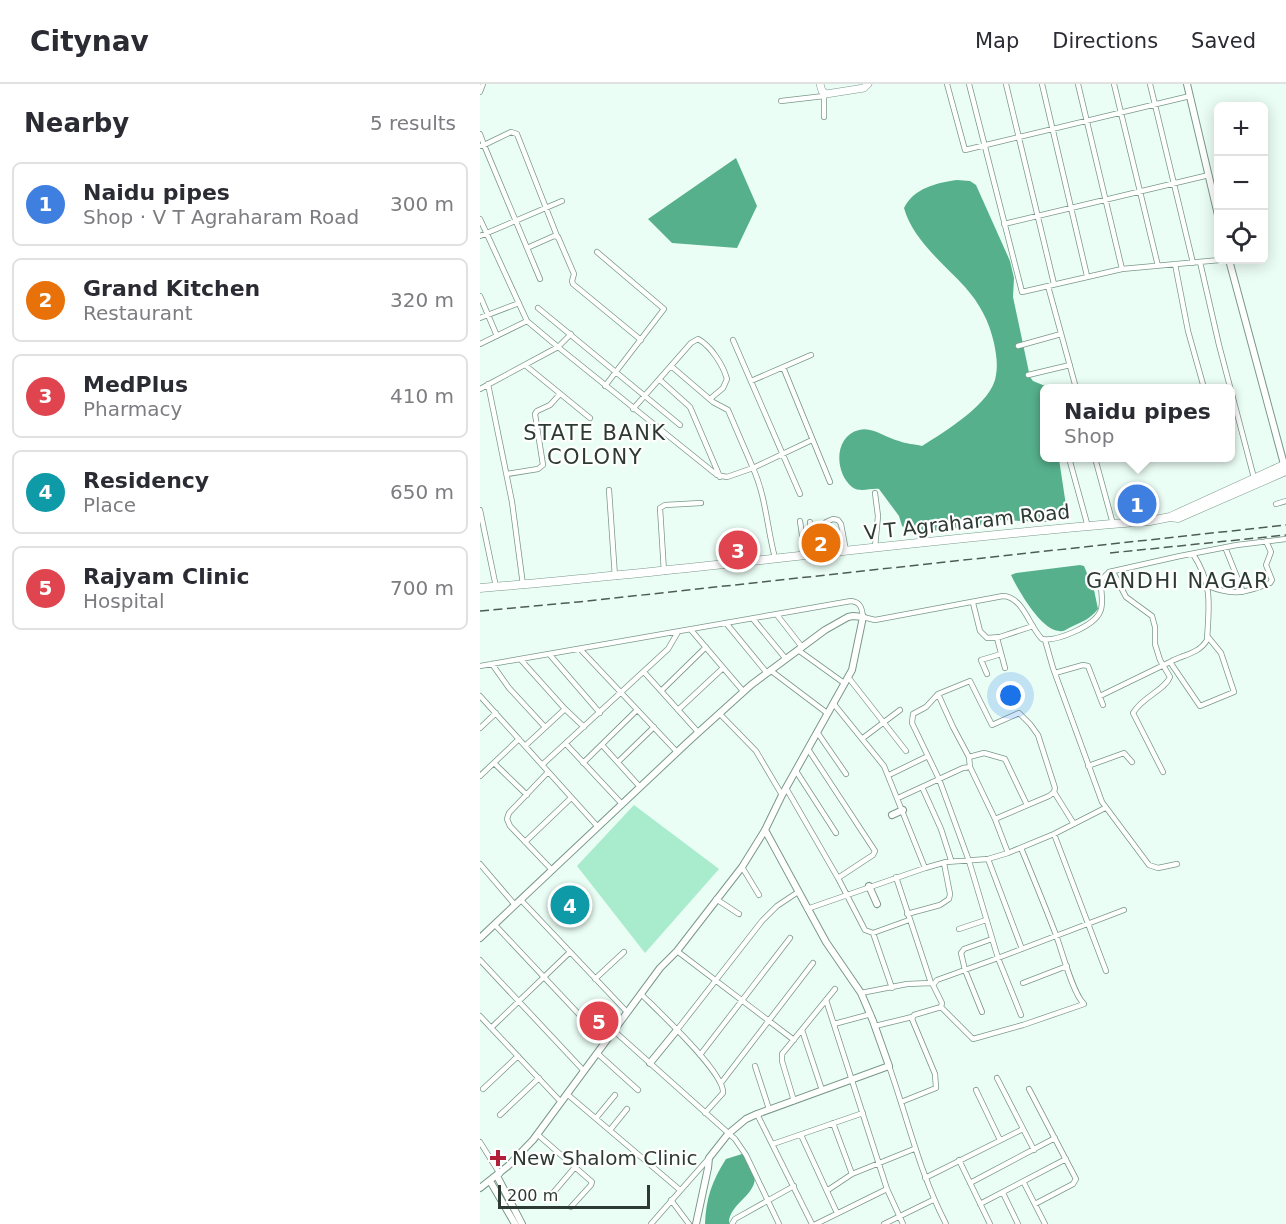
<!DOCTYPE html>
<meta charset="utf-8">
<style>
body{margin:0;font-family:"DejaVu Sans",sans-serif;background:#f2f2f3;color:#2b2b33}
.controls{position:absolute;right:18px;top:18px;display:grid;overflow:hidden;border-radius:9px;box-shadow:0 3px 15px #0003}
.controls button{width:54px;height:54px;display:grid;place-items:center;padding:0;border:0;border-bottom:2px solid #e1e1e2;background:#fff;color:#2b2b33;font:30px sans-serif}
.scale{position:absolute;left:18px;bottom:15px;width:152px;box-sizing:border-box;padding-left:6px;border:3px solid #2d3a34;border-top:0;font-size:16px;line-height:21px;white-space:nowrap;color:#2d3a34;-webkit-text-stroke:4px #fff;paint-order:stroke}
.you{position:absolute;left:531px;top:612px;width:21px;height:21px;margin:-15px;border:4px solid #fff;border-radius:50%;background:#1a73e8;box-shadow:0 0 0 9px #1a73e833}
.badge{display:grid;place-items:center;width:39px;height:39px;border-radius:50%;background:#ea580c;color:#fff;font-size:20px;font-weight:700}
.pin{position:absolute;translate:-50% -50%;border:3px solid #fff;box-shadow:0 2px 6px #0006}
.popup{position:absolute;left:560px;top:300px;width:195px;height:78px;box-sizing:border-box;display:grid;place-content:center;border-radius:9px;background:#fff;filter:drop-shadow(0 2px 4px #0005);font-size:20px;white-space:nowrap;color:#7c7c81}
.popup b{font-size:22px;color:#2b2b33}
.popup::after{content:'';position:absolute;left:50%;top:100%;margin-left:-12px;border:12px solid transparent;border-top-color:#fff}
.list{margin:0;padding:0;list-style:none}
h2{display:flex;justify-content:space-between;align-items:center;height:78px;margin:0;padding:0 24px;font-size:26px}
h2 small{font-size:20px;font-weight:400;color:#7c7c81}
.list li{display:grid;grid-template-columns:39px 1fr auto;gap:18px;align-items:center;box-sizing:border-box;height:84px;margin:0 12px 12px;padding:0 12px;border:2px solid #e1e1e2;border-radius:9px}
.list b{display:block;font-size:22px;white-space:nowrap}
.list p{margin:0;font-size:20px;white-space:nowrap;color:#7c7c81}
.list em{font-size:20px;font-style:normal;color:#7c7c81}
.icon{flex:none;width:33px;height:33px;fill:none;stroke:currentColor;stroke-width:2;stroke-linecap:round;stroke-linejoin:round}
.map{position:relative;flex:none;width:806px;height:1140px;overflow:hidden}
header{display:flex;align-items:center;gap:36px;box-sizing:border-box;height:84px;padding:0 30px;background:#fff;border-bottom:2px solid #e1e1e2}
header strong{font-size:28px}
nav{display:flex;gap:33px;margin-inline-start:auto;font-size:21px}
main{display:flex}
aside{flex:1;background:#fff}
.map>svg:first-child{display:block}
</style>
<header>
<strong>Citynav</strong>
<nav><a>Map</a><a>Directions</a><a>Saved</a></nav>
</header>
<main>
<aside>
<h2>Nearby<small>5 results</small></h2>
<ul class="list">
<li><span class="badge" style="background:#3f7fe0">1</span><div><b>Naidu pipes</b><p>Shop · V T Agraharam Road</p></div><em>300 m</em></li>
<li><span class="badge" style="background:#e8710a">2</span><div><b>Grand Kitchen</b><p>Restaurant</p></div><em>320 m</em></li>
<li><span class="badge" style="background:#e0444e">3</span><div><b>MedPlus</b><p>Pharmacy</p></div><em>410 m</em></li>
<li><span class="badge" style="background:#0f9aa8">4</span><div><b>Residency</b><p>Place</p></div><em>650 m</em></li>
<li><span class="badge" style="background:#e0444e">5</span><div><b>Rajyam Clinic</b><p>Hospital</p></div><em>700 m</em></li>
</ul>
</aside>
<div class="map">
<svg width="806" height="1140" viewBox="0 0 806 1140">
<rect width="100%" height="100%" fill="#ebfef5"/>
<path fill="#a9ebcd" d="M 154,721 L 239,785 L 165,869 L 97,782 Z"/>
<path fill="#56b08c" d="M 256,74 L 277,122 L 257,164 L 192,159 L 168,135 Z
M 477,96 L 490,97 L 496,101 L 530,177 L 534,194 L 533,213 L 550,293 L 553,297 L 570,304 L 564,304 L 564,374 L 579,375 L 587,428 L 575,437 L 568,438 L 519,436 L 496,442 L 431,449 L 422,442 L 419,432 L 399,405 C 390,404 380,409 372,403 C 354,388 354,352 379,346 C 392,342 406,354 419,357 C 426,360 434,360 442,362 C 464,348 513,319 516,291 C 518,280 516,269 514,259 C 509,237 500,220 485,203 C 463,179 433,156 424,124 C 434,104 456,99 477,96 Z
M 600,481 L 604,482 L 614,506 L 618,525 C 609,536 603,537 591,543 C 586,545 585,548 579,547 C 561,546 538,506 531,491 L 536,489 Z
M 262,1070 C 267,1075 270,1080 273,1086 C 283,1110 248,1118 249,1140 L 225,1140 C 226,1114 232,1097 246,1075 Z"/>
<g fill="none" stroke-linecap="round" stroke-linejoin="round">
<g stroke="#7a988a" stroke-width="6">
<path id="minor" d="M 467,0 L 485,66 L 710,12
M 489,0 L 542,208 L 642,185 L 740,176
M 526,0 L 574,200
M 562,0 L 607,192
M 598,0 L 642,185
M 634,0 L 678,182
M 670,0 L 713,179
M 0,8 L 3,0
M 301,17 L 344,12
M 344,33 L 344,12
M 0,50 L 4,61 L 31,48 L 37,50 L 77,152
M 0,62 L 4,61 L 60,195
M 0,135 L 47,237
M 524,140 L 729,91
M 0,152 L 82,117
M 47,164 L 74,152 L 78,153 L 94,190 L 92,197 L 93,200 L 161,256
M 117,168 L 184,225 L 125,302
M 720,178 L 739,261 L 774,394
M 695,180 L 708,247 L 724,304
M 568,202 L 596,304
M 0,212 L 17,252
M 58,224 L 200,341
M 0,234 L 39,219
M 253,256 L 320,410
M 0,260 L 47,237 L 78,263 L 91,250
M 538,262 L 581,250
M 45,281 L 110,334
M 191,282 L 233,318 L 248,326 L 273,384 L 332,356
M 303,283 L 350,398
M 548,291 L 590,281
M 180,296 L 210,323 L 240,393
M 271,297 L 331,271
M 8,300 L 32,418 L 43,501
M 0,305 L 78,263 L 237,391 L 247,393 L 273,384 C 286,413 287,444 295,474
M 153,325 L 211,259 L 218,255 C 231,262 243,281 247,295 L 243,304 L 230,315
M 589,374 L 608,443
M 615,374 L 633,440
M 27,390 L 58,385 L 63,381 L 55,330 L 57,327 L 70,321 L 80,310
M 129,406 L 135,493
M 796,420 L 806,417
M 0,426 L 16,503
M 320,437 L 325,472
M 330,438 L 334,471
M 395,463 L 398,432 L 395,409
M 745,463 L 763,508
M 347,469 L 344,449 L 346,438 L 353,435 L 358,436 L 361,440 L 366,467
M 184,488 L 180,424 L 185,421 L 221,419
M 633,488 L 646,513 L 672,532 L 675,543 L 675,560 L 680,576 L 690,593 C 685,606 662,613 653,629 L 683,688
M 728,502 C 753,512 766,509 790,499 L 792,496 L 786,481 L 791,468 L 786,457
M 493,519 L 500,547 L 507,554 L 520,553 L 553,542
M 297,531 L 322,563
M 273,535 L 306,575
M 246,539 L 287,589
M 211,546 L 263,607
M 517,554 L 525,584
M 565,556 L 573,584 L 622,718 L 669,781 L 678,784 L 697,780
M 100,565 L 197,668
M 318,566 L 364,599
M 70,571 L 120,629
M 41,576 L 85,625 L 104,643
M 690,578 C 702,571 719,570 727,556 C 729,521 733,501 713,470
M 12,580 L 29,604 L 65,643
M 0,582 L 371,517 C 381,518 382,525 383,533 L 395,536 L 523,512 C 543,513 549,542 562,555 C 576,558 614,542 620,528 C 625,518 619,505 622,495 L 629,488 L 700,472 L 757,461 L 806,455
M 290,586 L 347,629
M 164,588 L 218,648
M 575,589 L 603,581 L 608,582 L 623,621
M 507,590 L 501,576 L 521,570
M 368,593 L 426,667
M 181,607 L 226,563
M 458,610 L 473,643 L 489,673 L 490,683
M 0,612 L 118,743
M 620,612 L 690,578 L 720,622 L 754,608 L 741,569 L 728,553
M 353,619 L 404,682 L 445,784
M 198,626 L 243,584
M 239,629 L 276,667 L 302,711
M 0,644 L 16,629
M 337,648 L 366,690
M 383,654 L 420,626
M 86,660 L 142,720
M 122,661 L 160,703
M 45,662 L 85,625
M 328,665 L 395,767 L 393,771 L 358,794
M 489,673 L 504,669 L 525,675 L 547,721
M 138,678 L 174,643
M 14,679 L 47,711
M 103,679 L 157,626
M 62,681 L 188,565 L 198,548
M 608,682 L 644,669 L 652,678
M 316,687 L 356,749
M 68,688 L 29,729 L 27,735 L 30,742 L 72,786
M 409,691 L 448,672
M 0,692 L 39,655
M 442,703 L 461,745 L 471,776
M 306,704 L 358,794 L 385,846 L 393,849 L 429,836
M 574,708 L 594,740
M 418,714 L 483,684 L 490,683 L 515,735 L 528,769
M 515,735 L 569,712 L 574,708 L 575,704 L 558,651 L 550,640 L 539,629 L 512,641 L 490,597 L 458,610 L 446,623 L 433,630 L 432,639 L 459,695 L 489,777 L 518,874 L 541,931
M 574,750 L 626,887
M 45,758 L 91,714
M 508,775 L 542,865
M 0,780 L 35,821
M 262,783 L 279,811
M 416,793 L 451,899
M 236,815 L 259,830
M 41,816 L 147,928
M 327,825 L 445,784 L 466,778 L 508,775 L 528,769 L 574,750 L 625,724
M 427,830 L 460,821 L 469,815 L 470,810 L 464,779
M 15,841 L 125,958
M 479,845 L 506,836
M 393,849 L 412,904
M 197,867 L 314,956
M 0,876 L 104,987
M 115,895 L 144,868
M 543,899 L 587,882
M 381,909 L 427,900 L 451,899
M 161,910 C 177,926 245,989 243,1009 L 225,1029
M 346,916 L 407,1105 L 423,1140
M 461,923 L 493,955 L 543,941 L 604,920 C 593,910 582,867 576,851 C 565,822 553,793 541,764
M 502,928 L 485,886 L 481,869 L 484,865 L 512,855
M 0,932 L 81,1018
M 354,940 L 391,930
M 395,942 L 432,933
M 11,944 L 90,868
M 133,946 L 255,1055 L 266,1071 L 299,1140
M 197,946 L 282,837 L 297,822 L 318,808
M 322,946 L 342,1006
M 117,969 L 158,1006
M 220,971 L 310,854
M 275,982 L 289,1025
M 409,982 C 428,1036 440,1090 466,1140
M 517,994 L 554,1066
M 241,999 L 333,879
M 3,1005 L 38,972
M 549,1005 L 596,1095 L 593,1100 L 555,1120
M 496,1006 L 520,1056
M 87,1010 L 200,1106
M 314,1017 L 302,977 L 302,970 L 355,905
M 421,1018 L 456,1004 L 455,990 L 432,935 L 434,931 L 461,923 L 462,919 L 453,901 L 457,896 L 518,874 L 644,826
M 277,1030 L 332,1140
M 20,1031 L 59,994
M 116,1034 L 135,1011
M 353,1039 L 372,1090
M 130,1046 L 147,1025
M 57,1050 L 112,1098 L 111,1101 L 91,1123
M 321,1051 L 357,1129
M 0,1058 L 20,1090
M 293,1060 L 383,1029
M 479,1076 L 510,1140
M 445,1094 L 543,1045
M 490,1099 L 575,1054
M 544,1099 L 565,1140
M 348,1106 L 372,1090 L 434,1065
M 73,1109 L 96,1082
M 523,1109 L 538,1140
M 191,1116 L 209,1140
M 500,1120 L 586,1075
M 171,1140 L 229,1074
M 252,1140 L 255,1135 L 314,1102
M 336,1140 L 407,1105
M 404,1140 L 453,1116"/>
</g>
<g stroke="#7a988a" stroke-width="8">
<path id="tertiary" d="M 707,0 L 738,131
M 749,176 L 805,384
M 412,731 L 423,726
M 389,802 L 397,820
M 0,854 L 210,656 L 271,601 L 345,546 L 368,533 L 373,532 L 383,533 L 372,586 L 302,711 L 285,746 L 262,783 L 197,867 L 180,884 L 53,1056 L 28,1082 L 0,1104
M 170,979 L 197,946
M 17,1092 L 42,1140
M 10,1097 L 35,1140
M 216,1140 L 228,1084 L 229,1074 L 248,1050 L 266,1035 L 277,1030 L 409,982 L 393,937 L 381,909 L 346,858 L 285,746"/>
</g>
<g stroke="#7a988a" stroke-width="8">
<path id="secondary" d="M 340,0 L 342,7 L 346,10 L 384,4 L 388,0"/>
</g>
<g stroke="#7a988a" stroke-width="9">
<path id="primary" d="M 690,433 L 806,380
M 0,504 C 224,486 446,454 670,437 L 690,433 L 698,434 L 806,387"/>
</g>
<use href="#minor" stroke="#fff" stroke-width="4.5"/>
<use href="#tertiary" stroke="#fff" stroke-width="6"/>
<use href="#secondary" stroke="#fff" stroke-width="7"/>
<use href="#primary" stroke="#fff" stroke-width="8"/>
<path stroke="#4e5c55" stroke-width="1.5" stroke-dasharray="9 4.5" stroke-linecap="butt" d="M 630,469 L 806,451
M 0,527 L 98,518 L 806,441"/>
</g>
<path fill="#b21f38" stroke="#fff" stroke-width="2" d="M15 1065h6v6h6v6h-6v6h-6v-6h-6v-6h6z"/>
<g text-anchor="middle" dominant-baseline="central" stroke-width="4.5" stroke-linejoin="round" paint-order="stroke">
<g font-size="20" fill="#2d3a34" stroke="#fff">
<text transform="translate(487 438) rotate(-6)">V T Agraharam Road</text>
</g>
<g font-size="20" fill="#2d3a34" stroke="#fff" text-anchor="start">
<text x="32" y="1074">New Shalom Clinic</text>
</g>
<g font-size="21" letter-spacing="1.5" fill="#2d3a34" stroke="#fff">
<text x="115" y="349">STATE BANK<tspan x="115" dy="24">COLONY</tspan></text>
<text x="698" y="497">GANDHI NAGAR</text>
</g>
</g>
</svg>
<div class="controls">
<button>+</button>
<button>−</button>
<button><svg class="icon" aria-label="locate" viewBox="0 0 24 24"><circle cx="12" cy="12" r="6"/><path d="M12 2v4M12 18v4M2 12h4M18 12h4"/></svg></button>
</div>
<div class="scale">200 m</div>
<div class="you"></div>
<div class="pin badge" style="left:657px;top:420px;background:#3f7fe0">1</div>
<div class="popup"><b>Naidu pipes</b>Shop</div>
<div class="pin badge" style="left:341px;top:459px;background:#e8710a">2</div>
<div class="pin badge" style="left:258px;top:466px;background:#e0444e">3</div>
<div class="pin badge" style="left:90px;top:821px;background:#0f9aa8">4</div>
<div class="pin badge" style="left:119px;top:937px;background:#e0444e">5</div>
</div>
</main>
